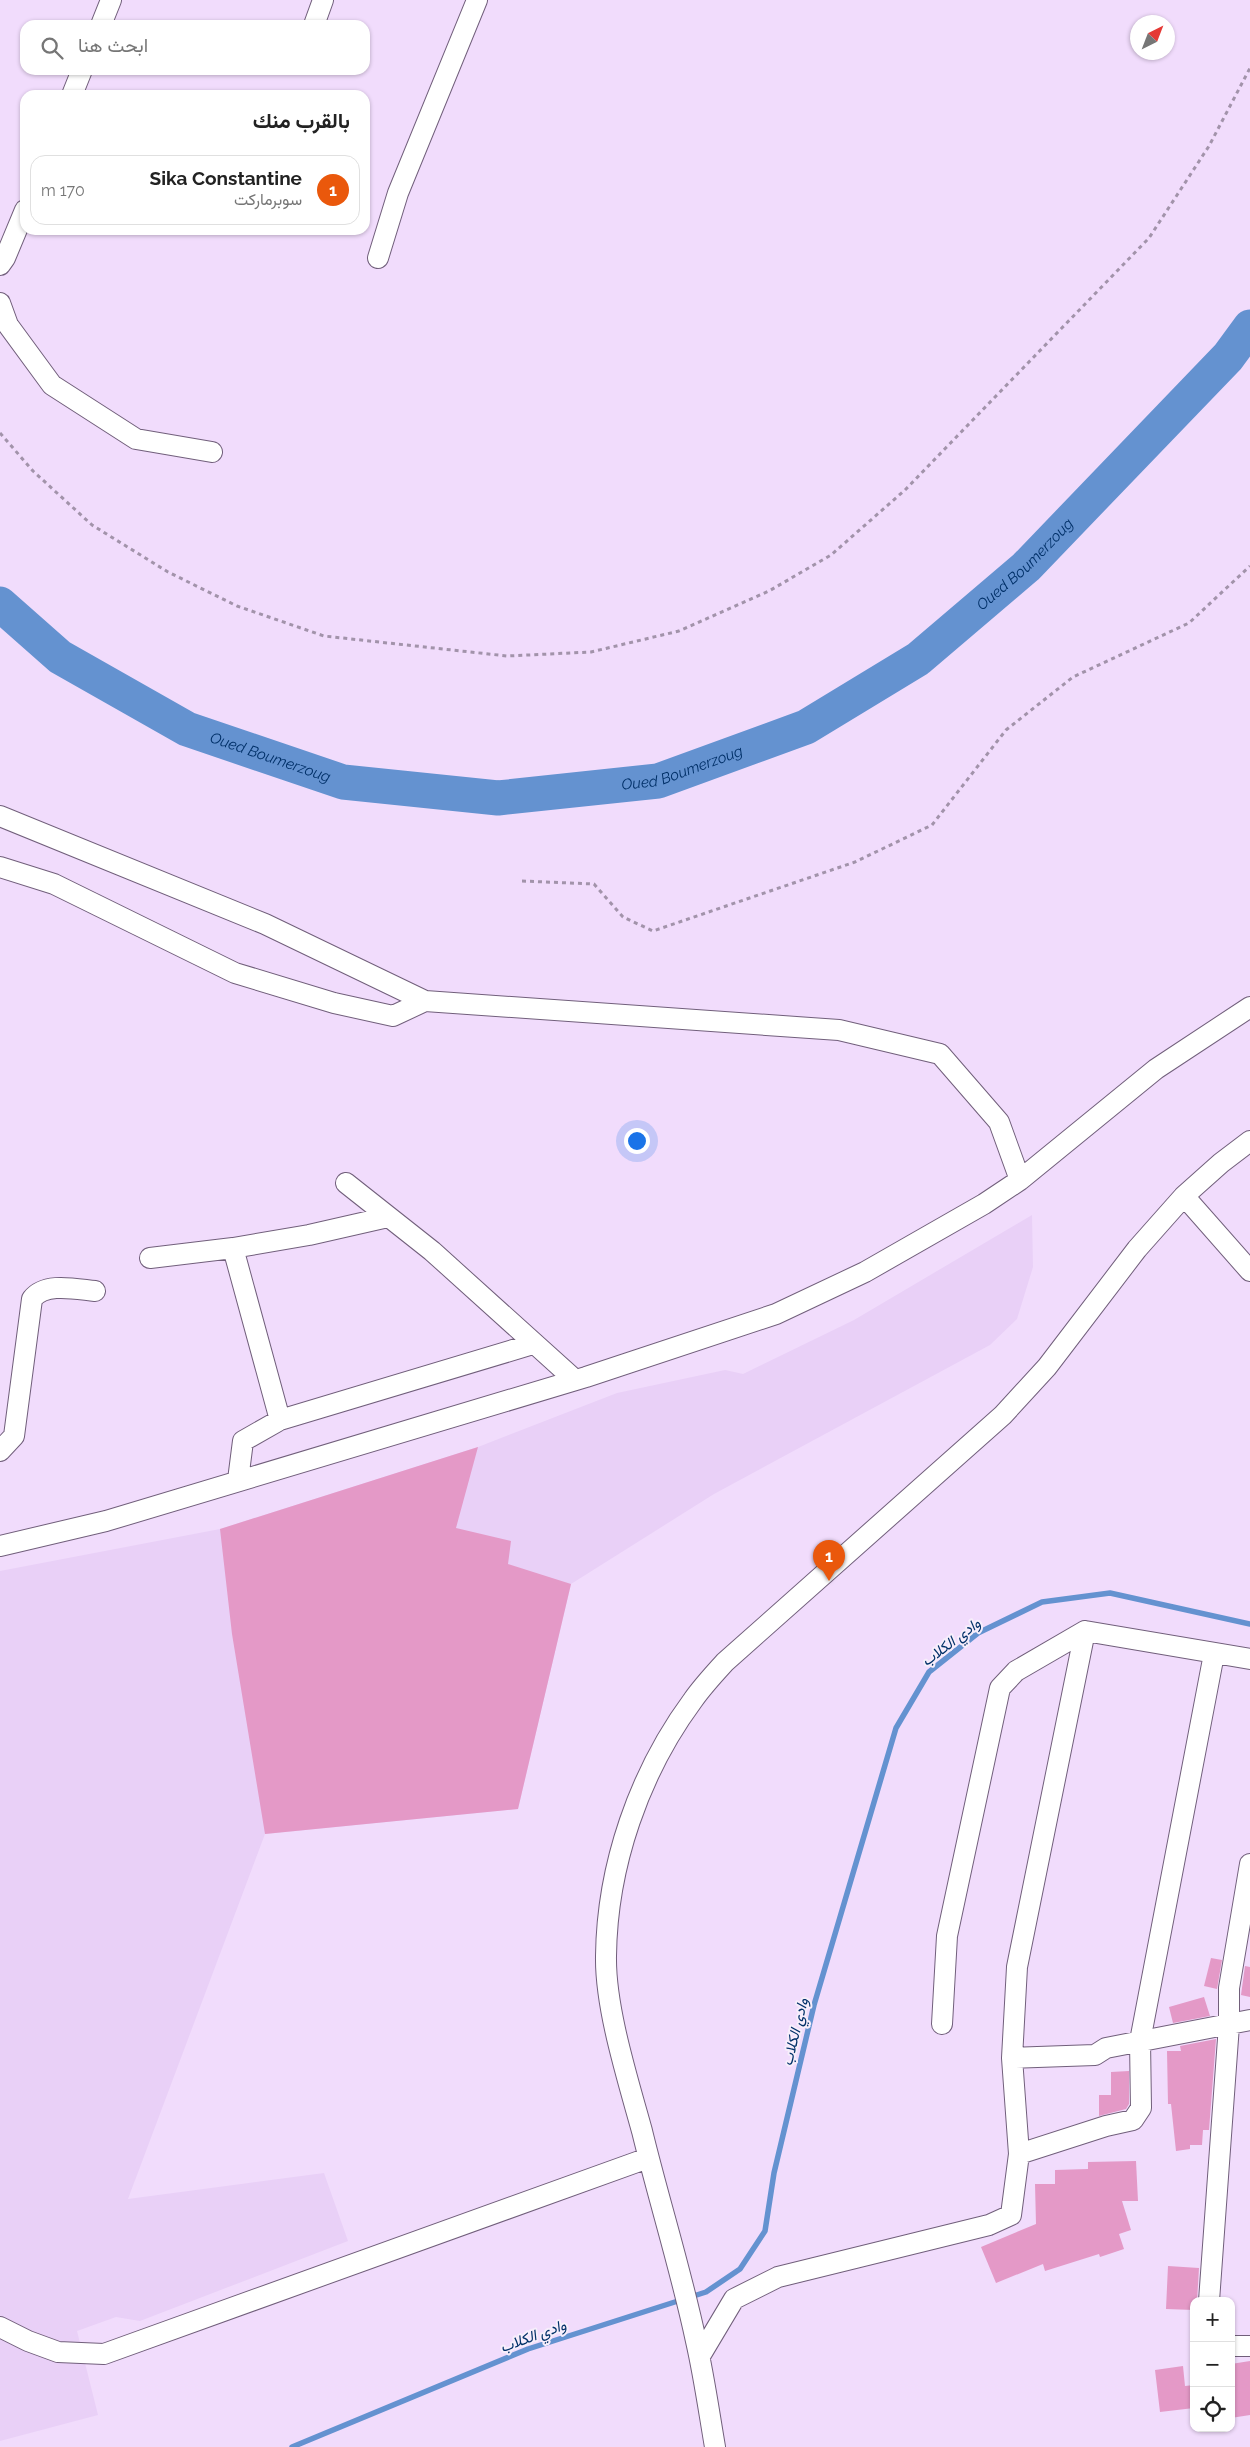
<!DOCTYPE html>
<html lang="ar">
<meta charset="utf-8">
<style>
body{margin:0;font-family:Raleway,Vazirmatn,sans-serif;background:#f6f6f6;color:#222;direction:rtl}
.controls{position:absolute;right:15px;bottom:15px;display:grid;overflow:hidden;border-radius:10px;box-shadow:0 1px 4px #0004}
.controls button{width:45px;height:45px;display:grid;place-items:center;padding:0;border:0;border-bottom:1px solid #e0e0e0;background:#fff;color:#222;font:25px sans-serif}
.compass{position:absolute;left:1130px;top:15px;width:45px;height:45px;border-radius:50%;background:#fff;box-shadow:0 1px 4px #0004;rotate:42deg}
.you{position:absolute;left:636px;top:1140px;width:18px;height:18px;margin:-12px;border:4px solid #fff;border-radius:50%;background:#1a73e8;box-shadow:0 0 0 8px #1a73e833}
.badge{display:grid;place-items:center;width:32px;height:32px;border-radius:50%;background:#ea580c;color:#fff;font-size:16px;font-weight:700}
.pin{position:absolute;translate:-50% -41px;filter:drop-shadow(0 1px 2px #0008)}
.pin::after{content:'';position:absolute;top:26px;width:18px;height:15px;background:inherit;clip-path:polygon(0 0,100% 0,50% 100%)}
.list{margin:0;padding:0;list-style:none}
h2{display:flex;justify-content:space-between;align-items:center;height:65px;margin:0;padding:0 20px;font-size:21px}
h2 small{font-size:16px;font-weight:400;color:#767676}
.list li{display:grid;grid-template-columns:32px 1fr auto;gap:15px;align-items:center;box-sizing:border-box;height:70px;margin:0 10px 10px;padding:0 10px;border:1px solid #e0e0e0;border-radius:15px}
.list b{display:block;font-size:19px;white-space:nowrap}
.list p{margin:0;font-size:16px;white-space:nowrap;color:#767676}
.list em{font-size:16px;font-style:normal;color:#767676}
.icon{flex:none;width:28px;height:28px;fill:none;stroke:currentColor;stroke-width:2;stroke-linecap:round;stroke-linejoin:round}
.map{position:relative;flex:none;width:1250px;height:2447px;overflow:hidden;direction:ltr}
.search{position:absolute;background:#fff;box-shadow:0 1px 4px #0004;left:20px;top:20px;width:350px;height:55px;display:flex;align-items:center;gap:12px;box-sizing:border-box;padding:0 18px;border-radius:15px;color:#767676;font-size:19px}
.panel{position:absolute;background:#fff;box-shadow:0 1px 4px #0004;left:20px;top:90px;width:350px;height:145px;border-radius:15px;direction:rtl}
.map>svg:first-child{display:block}
</style>
<div class="map">
<svg width="1250" height="2447" viewBox="0 0 1250 2447">
<rect width="100%" height="100%" fill="#f1dcfc"/>
<path fill="#e9d0f7" d="M 1032,1215 L 1033,1267 L 1017,1319 L 990,1345 L 714,1494 L 571,1584 L 518,1809 L 265,1834 L 128,2199 L 324,2173 L 348,2241 L 140,2321 L 116,2317 L 77,2331 L 98,2415 L 0,2441 L 0,1571 L 220,1529 L 478,1447 L 617,1393 L 725,1370 L 743,1374 L 854,1320 Z"/>
<g fill="none" stroke-linecap="round" stroke-linejoin="round">
<path stroke="#6492d0" stroke-width="5.5" d="M 292,2447 L 528,2349 L 706,2292 L 740,2269 L 765,2231 L 774,2173 L 814,2005 L 896,1728 L 929,1672 L 978,1633 L 1042,1602 L 1110,1593 L 1250,1624"/>
<path stroke="#6492d0" stroke-width="35" id="s1" d="M 0,604 L 60,657 L 187,729 L 343,782 L 498,798 L 658,781 L 806,727 L 918,659 L 1026,567 L 1228,357 L 1250,327"/>
</g>
<path fill="#e499c7" d="M 478,1447 L 456,1528 L 511,1541 L 508,1564 L 571,1584 L 518,1809 L 265,1834 L 232,1634 L 220,1529 Z
M 1211,1958 L 1222,1960 L 1217,1989 L 1204,1986 Z
M 1245,1966 L 1250,1967 L 1250,1997 L 1241,1995 Z
M 1204,1997 L 1210,2016 L 1173,2023 L 1169,2007 Z
M 1216,2039 L 1209,2130 L 1203,2130 L 1202,2145 L 1190,2145 L 1190,2149 L 1176,2151 L 1171,2104 L 1168,2104 L 1167,2051 L 1181,2051 L 1180,2046 Z
M 1129,2071 L 1129,2104 L 1126,2109 L 1099,2116 L 1099,2095 L 1111,2095 L 1111,2072 Z
M 1136,2161 L 1138,2201 L 1122,2201 L 1131,2230 L 1119,2234 L 1124,2249 L 1100,2257 L 1099,2254 L 1045,2271 L 1043,2264 L 996,2283 L 981,2247 L 1036,2224 L 1035,2184 L 1055,2184 L 1055,2170 L 1088,2169 L 1088,2162 Z
M 1168,2266 L 1199,2268 L 1197,2301 L 1194,2301 L 1194,2310 L 1166,2309 Z
M 1250,2361 L 1250,2415 L 1231,2418 L 1231,2364 Z
M 1183,2366 L 1185,2386 L 1194,2385 L 1194,2408 L 1160,2412 L 1155,2370 Z"/>
<g fill="none" stroke-linecap="round" stroke-linejoin="round">
<g stroke="#715f7b" stroke-width="22">
<path id="minor" d="M 101,25 L 111,0
M 314,25 L 323,0
M 72,95 L 82,70
M 378,258 L 398,193 L 477,0
M 0,265 L 5,258 L 25,210
M 0,303 L 8,325 L 52,385 L 136,439 L 212,452
M 0,816 L 265,924 L 425,1001 L 839,1030 L 940,1054 L 999,1122 L 1020,1180
M 0,867 L 54,884 L 235,973 L 334,1003 L 393,1016 L 425,1001
M 346,1183 L 432,1251 L 575,1380
M 1184,1196 L 1250,1271
M 233,1248 L 280,1420
M 150,1258 L 233,1248 L 309,1235 L 388,1217
M 0,1451 L 14,1436 L 32,1299 C 45,1282 75,1289 95,1291
M 238,1480 L 243,1441 L 280,1420 L 533,1344
M 0,1546 L 106,1521 L 586,1377 L 776,1314 L 865,1272 L 984,1204 L 1020,1180 L 1156,1069 L 1250,1007
M 942,2024 L 947,1936 L 1000,1688 L 1016,1671 L 1085,1631 L 1250,1659
M 1012,2058 L 1095,2055 L 1106,2048 L 1250,2020
M 1019,2154 L 1106,2126 L 1133,2120 L 1141,2108 L 1140,2041 L 1214,1654
M 1209,2301 L 1229,2025 L 1229,1988 L 1250,1864
M 0,2327 L 28,2341 L 58,2352 L 104,2354 L 648,2158
M 1231,2346 L 1250,2346
M 700,2356 L 734,2299 L 778,2277 L 989,2225 L 1011,2215 L 1019,2154 L 1012,2058 L 1017,1967 L 1085,1631
M 715,2447 C 709,2412 704,2376 696,2341 C 681,2270 659,2201 642,2131 C 628,2080 605,2008 606,1956 C 607,1866 639,1773 693,1700 C 702,1687 714,1674 725,1662 L 1003,1415 L 1047,1367 L 1137,1249 L 1184,1196 L 1221,1163 L 1250,1141"/>
</g>
<path stroke="#a293aa" stroke-width="3" stroke-dasharray="4 4" stroke-linecap="butt" d="M 0,433 L 33,471 L 92,525 L 168,572 L 237,606 L 324,636 L 507,656 L 591,652 L 679,631 L 769,591 L 831,555 L 905,490 L 1149,238 L 1209,146 L 1250,68
M 522,881 L 594,884 L 623,917 L 653,931 L 855,862 L 932,825 L 1006,730 L 1073,677 L 1189,623 L 1250,566"/>
<use href="#minor" stroke="#fff" stroke-width="20"/>
</g>
<g text-anchor="middle" dominant-baseline="central" stroke-width="4" stroke-linejoin="round" paint-order="stroke">
<g font-size="15" font-style="italic" fill="#003068" stroke="#f7eefb">
<text stroke="none"><textPath href="#s1" startOffset="1139">Oued Boumerzoug</textPath></text>
<text stroke="none"><textPath href="#s1" startOffset="314">Oued Boumerzoug</textPath></text>
<text stroke="none"><textPath href="#s1" startOffset="734">Oued Boumerzoug</textPath></text>
<text transform="translate(951 1642) rotate(-37)">وادي الكلاب</text>
<text transform="translate(795 2032) rotate(-76)">وادي الكلاب</text>
<text transform="translate(533 2336) rotate(-20)">وادي الكلاب</text>
</g>
</g>
</svg>
<div class="controls">
<button>+</button>
<button>−</button>
<button><svg class="icon" aria-label="locate" viewBox="0 0 24 24"><circle cx="12" cy="12" r="6"/><path d="M12 2v4M12 18v4M2 12h4M18 12h4"/></svg></button>
</div>
<svg class="compass" viewBox="-18 -18 36 36"><path d="M0-13l5 13h-10z" fill="#e53935"/><path d="M0 13l5-13h-10z" fill="#767676"/></svg>
<div class="you"></div>
<div class="pin badge" style="left:829px;top:1581px">1</div>
<div class="search"><svg class="icon" aria-label="search" viewBox="0 0 24 24"><circle cx="10" cy="10" r="6"/><path d="M15 15l6 6"/></svg>ابحث هنا</div>
<section class="panel">
<h2>بالقرب منك<small></small></h2>
<ul class="list">
<li><span class="badge">1</span><div><b>Sika Constantine</b><p>سوبرماركت</p></div><em>170 m</em></li>
</ul>
</section>
</div>
